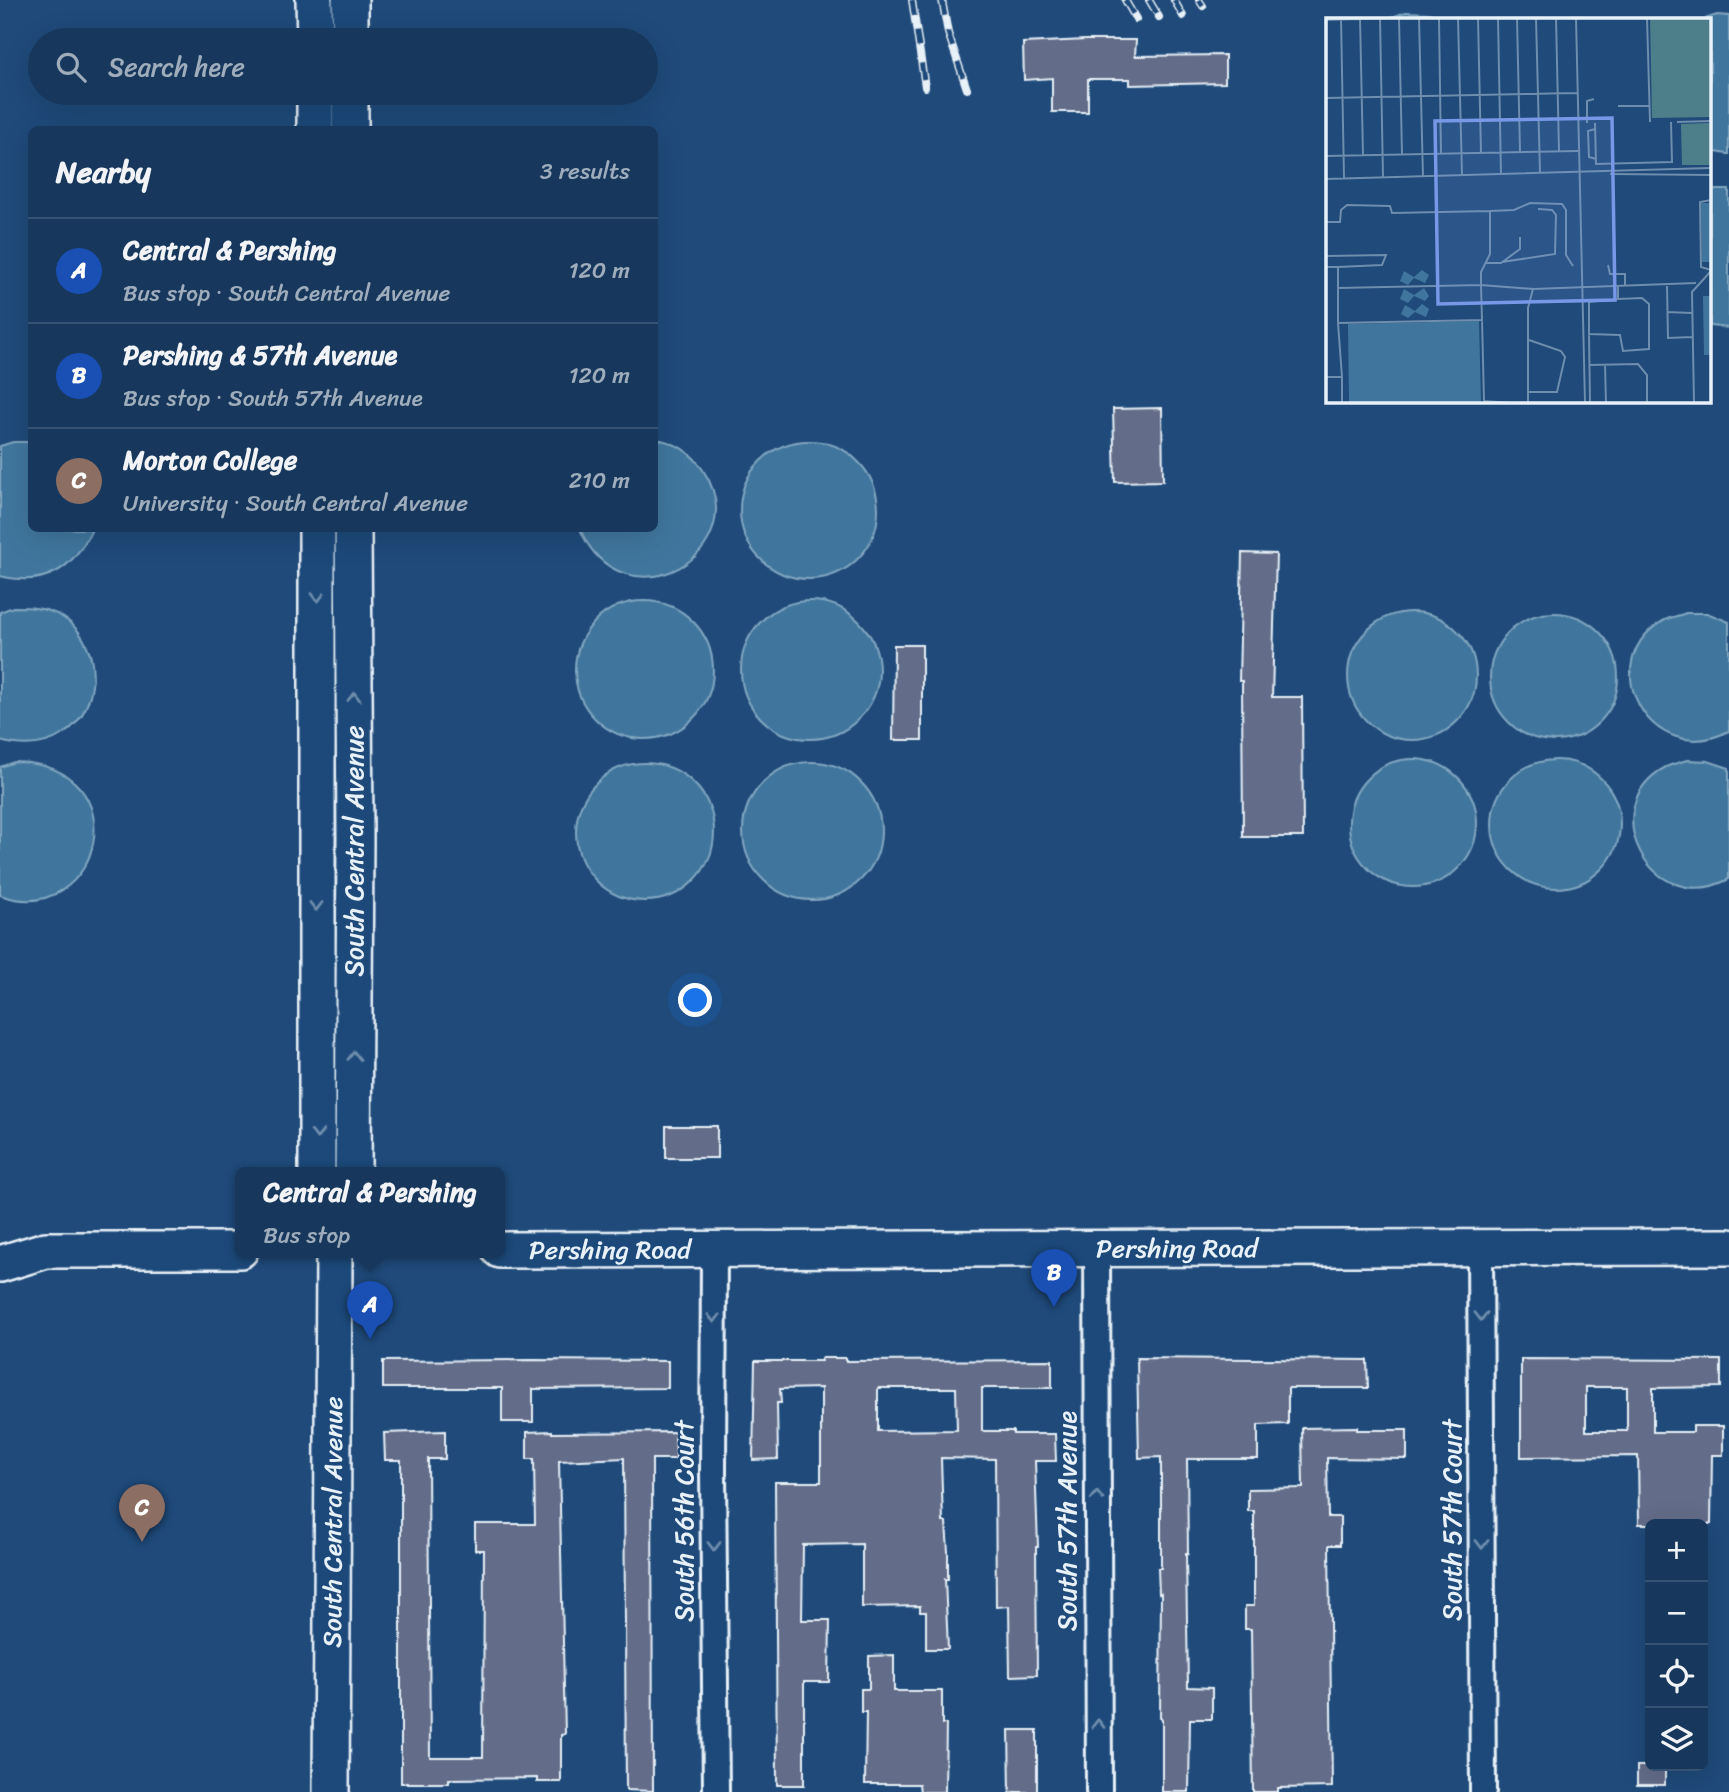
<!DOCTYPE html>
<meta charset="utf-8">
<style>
body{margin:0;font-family:Sriracha,sans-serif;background:#244365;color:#f1f3f6}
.controls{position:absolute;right:21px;bottom:21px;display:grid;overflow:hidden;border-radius:10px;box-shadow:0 7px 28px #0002}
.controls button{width:63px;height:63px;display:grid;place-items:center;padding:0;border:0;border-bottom:2px solid #365272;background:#17385c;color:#f1f3f6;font:35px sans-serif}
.you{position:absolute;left:696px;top:1001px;width:24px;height:24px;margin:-18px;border:5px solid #fff;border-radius:50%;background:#1a73e8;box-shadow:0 0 0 10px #1a73e833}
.badge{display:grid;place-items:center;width:46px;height:46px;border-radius:50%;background:#90b9f0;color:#fff;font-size:23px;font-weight:700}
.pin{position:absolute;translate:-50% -58px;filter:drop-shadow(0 2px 4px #0008)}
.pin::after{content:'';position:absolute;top:37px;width:24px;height:21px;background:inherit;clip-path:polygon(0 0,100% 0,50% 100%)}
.popup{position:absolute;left:235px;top:1167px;width:270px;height:91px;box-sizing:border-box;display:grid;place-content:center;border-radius:10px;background:#17385c;filter:drop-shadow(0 2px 5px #0005);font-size:23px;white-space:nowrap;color:#9eacbb}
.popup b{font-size:26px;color:#f1f3f6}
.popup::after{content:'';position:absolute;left:50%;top:100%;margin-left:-14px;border:14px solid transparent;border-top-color:#17385c}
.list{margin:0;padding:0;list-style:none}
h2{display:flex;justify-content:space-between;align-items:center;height:91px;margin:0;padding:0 28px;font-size:30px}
h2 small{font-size:23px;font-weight:400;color:#9eacbb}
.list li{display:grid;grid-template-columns:46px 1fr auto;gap:21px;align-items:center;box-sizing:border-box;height:105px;padding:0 28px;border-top:2px solid #365272}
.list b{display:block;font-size:26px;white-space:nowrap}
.list p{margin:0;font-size:23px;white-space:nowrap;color:#9eacbb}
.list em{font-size:23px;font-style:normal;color:#9eacbb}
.icon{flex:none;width:38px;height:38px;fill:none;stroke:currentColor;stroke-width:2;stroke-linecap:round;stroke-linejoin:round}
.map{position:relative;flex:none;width:1729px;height:1792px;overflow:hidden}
.search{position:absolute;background:#17385c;box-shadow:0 7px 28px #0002;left:28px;top:28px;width:630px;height:77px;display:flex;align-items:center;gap:18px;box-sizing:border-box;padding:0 24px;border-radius:38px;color:#9eacbb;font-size:26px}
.panel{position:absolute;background:#17385c;box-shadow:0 7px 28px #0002;left:28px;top:126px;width:630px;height:406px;border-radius:10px}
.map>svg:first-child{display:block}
</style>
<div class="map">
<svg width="1729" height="1792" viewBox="0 0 1729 1792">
<rect width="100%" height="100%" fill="#1f4a7a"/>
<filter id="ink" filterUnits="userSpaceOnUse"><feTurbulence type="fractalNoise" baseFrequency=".0143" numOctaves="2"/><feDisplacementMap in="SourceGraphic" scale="14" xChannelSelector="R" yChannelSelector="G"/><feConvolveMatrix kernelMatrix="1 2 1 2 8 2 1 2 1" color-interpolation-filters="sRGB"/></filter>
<g filter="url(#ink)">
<path fill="#40769d" stroke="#83a7c1" stroke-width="2" d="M 1406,12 L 1429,13 L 1447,19 L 1386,19 Z
M 1717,15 L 1729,16 L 1729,154 L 1727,154 L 1710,151 L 1710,19 L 1705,19 Z
M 1716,190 L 1729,190 L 1729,328 L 1710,326 L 1710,192 Z
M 655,439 C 674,441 693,453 703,470 C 758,553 623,629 580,529 L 654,528 Z
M740 510a69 69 0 1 1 138 0a69 69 0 1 1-138 0Z
M 13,442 L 31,442 L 32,528 L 92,529 C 73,570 45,587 0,576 L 0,446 Z
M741 670a69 69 0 1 1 138 0a69 69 0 1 1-138 0Z
M575 670a69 69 0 1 1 138 0a69 69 0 1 1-138 0Z
M 13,607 C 20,607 28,607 35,608 C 125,619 107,770 0,741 L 0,612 Z
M1348 676a64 64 0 1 1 128 0a64 64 0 1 1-128 0Z
M1490 677a64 64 0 1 1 128 0a64 64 0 1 1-128 0Z
M 1686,613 L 1707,613 L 1729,622 L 1729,731 C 1649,772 1591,659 1665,620 C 1671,617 1679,616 1686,613 Z
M1349 823a64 64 0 1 1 128 0a64 64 0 1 1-128 0Z
M1492 824a64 64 0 1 1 128 0a64 64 0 1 1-128 0Z
M 1687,760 L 1708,761 L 1729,768 L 1729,879 C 1652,920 1592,806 1666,767 C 1672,764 1680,762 1687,760 Z
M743 831a69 69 0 1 1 138 0a69 69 0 1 1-138 0Z
M 14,762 C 143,764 101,931 0,895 L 0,767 Z
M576 832a69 69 0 1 1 138 0a69 69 0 1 1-138 0Z"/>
<path fill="#646c88" stroke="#e8f1f8" stroke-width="2" fill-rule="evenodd" d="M 1086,40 L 1136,40 L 1135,56 L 1225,55 L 1225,83 L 1130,85 L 1130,79 L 1088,79 L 1088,112 L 1052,112 L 1052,78 L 1024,80 L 1023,43 Z
M 1162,408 L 1163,481 L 1115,482 L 1113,409 Z
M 1242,553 L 1276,554 L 1272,697 L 1302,697 L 1303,837 L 1243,837 L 1242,681 L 1239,681 Z
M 894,645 L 922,645 L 922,740 L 893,740 Z
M 666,1126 L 717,1126 L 717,1158 L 666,1158 Z
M 821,1358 L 846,1358 L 846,1361 L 1052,1360 L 1052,1388 L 982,1388 L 982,1431 L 1013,1431 L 1013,1434 L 1055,1434 L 1056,1461 L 1035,1461 L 1038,1547 L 1036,1547 L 1037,1675 L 1010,1676 L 1009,1606 L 996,1607 L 995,1459 L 941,1458 L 943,1522 L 946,1522 L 948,1552 L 948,1579 L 945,1579 L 948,1649 L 926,1649 L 926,1612 L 920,1612 L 920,1606 L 862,1607 L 862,1544 L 803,1545 L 802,1620 L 830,1620 L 829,1682 L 804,1682 L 804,1785 L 777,1785 L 775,1482 L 821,1482 L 821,1388 L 780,1389 L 781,1403 L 777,1403 L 778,1459 L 753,1460 L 755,1361 L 821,1361 ZM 878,1388 L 956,1388 L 957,1430 L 878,1431 Z
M 1137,1358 L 1367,1360 L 1368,1388 L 1288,1388 L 1288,1424 L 1258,1425 L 1258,1459 L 1187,1459 L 1188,1554 L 1186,1554 L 1188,1687 L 1212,1688 L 1212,1719 L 1190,1719 L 1189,1792 L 1162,1792 L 1162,1719 L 1160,1718 L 1161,1593 L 1159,1594 L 1158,1568 L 1161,1568 L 1161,1457 L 1139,1458 Z
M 1521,1359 L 1721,1360 L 1721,1387 L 1653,1388 L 1653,1432 L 1693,1432 L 1693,1426 L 1723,1426 L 1723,1455 L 1712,1455 L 1711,1524 L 1639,1524 L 1638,1456 L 1521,1457 ZM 1586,1387 L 1627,1387 L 1627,1431 L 1586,1431 Z
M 533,1360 L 668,1361 L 668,1388 L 533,1389 L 533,1422 L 502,1422 L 502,1388 L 383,1388 L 383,1361 Z
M 1357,1427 L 1357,1430 L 1407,1430 L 1407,1459 L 1327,1458 L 1328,1517 L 1340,1517 L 1340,1545 L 1329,1545 L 1332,1787 L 1278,1788 L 1278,1792 L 1253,1792 L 1251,1629 L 1245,1629 L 1245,1606 L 1254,1606 L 1254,1511 L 1248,1511 L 1248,1489 L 1303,1488 L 1302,1428 Z
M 445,1431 L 445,1459 L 428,1459 L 430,1757 L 483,1757 L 484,1550 L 475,1550 L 475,1524 L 535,1524 L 534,1459 L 527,1459 L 527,1432 L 552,1431 L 552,1433 L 675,1432 L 676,1459 L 652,1459 L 653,1791 L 626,1790 L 624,1458 L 559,1461 L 565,1734 L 561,1735 L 561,1782 L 537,1782 L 537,1778 L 449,1779 L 449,1783 L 401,1783 L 401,1460 L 385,1460 L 384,1433 Z
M 894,1655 L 894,1691 L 942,1691 L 942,1724 L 946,1724 L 945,1792 L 920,1792 L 919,1784 L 865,1784 L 866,1712 L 861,1712 L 861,1689 L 869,1689 L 869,1656 Z
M 1009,1730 L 1037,1730 L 1037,1792 L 1010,1792 Z
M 1637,1766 L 1665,1766 L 1665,1785 L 1637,1785 Z"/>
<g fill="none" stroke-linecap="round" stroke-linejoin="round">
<g stroke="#e8f1f8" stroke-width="30">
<path id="street" d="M 1480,1248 L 1483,1792
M 1097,1249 L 1099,1792
M 714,1250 L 713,1471 L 716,1792"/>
</g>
<g stroke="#e8f1f8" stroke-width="40">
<g id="secondary">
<path d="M 314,0 L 315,40"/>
<path d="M 350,0 L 350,40"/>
<path d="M 315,93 L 315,130"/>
<path d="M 350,93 L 350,130"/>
<path d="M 353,528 L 355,838 L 353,1173"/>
<path d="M 317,1173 L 317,528"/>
<path id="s1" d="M 500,1250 L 1729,1247"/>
<path d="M 0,1264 L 46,1250 L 240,1250"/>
<path id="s2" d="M 331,1792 L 334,1253"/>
</g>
</g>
<use href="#street" stroke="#1f4a7a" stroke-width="24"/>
<use href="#secondary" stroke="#1f4a7a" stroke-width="35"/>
<g stroke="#e8f1f8" stroke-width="8">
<path id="rail" d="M 912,0 L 925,87
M 942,0 L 948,33 L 967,89
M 1125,0 L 1136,19
M 1149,0 L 1159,17
M 1174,0 L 1183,16
M 1199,0 L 1203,6"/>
</g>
<use href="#rail" stroke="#1f4a7a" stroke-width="5" stroke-dasharray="16" stroke-linecap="butt"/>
</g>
<defs><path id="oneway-chevron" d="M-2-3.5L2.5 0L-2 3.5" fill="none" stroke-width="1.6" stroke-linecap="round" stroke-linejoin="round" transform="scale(1.75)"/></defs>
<g stroke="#6f8dac">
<use href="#oneway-chevron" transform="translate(318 597) rotate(90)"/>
<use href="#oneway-chevron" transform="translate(354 697) rotate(-90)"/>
<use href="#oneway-chevron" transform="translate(316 906) rotate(90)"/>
<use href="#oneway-chevron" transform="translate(354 1056) rotate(-90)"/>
<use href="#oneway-chevron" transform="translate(317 1134) rotate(90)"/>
<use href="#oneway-chevron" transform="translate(1481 1316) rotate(90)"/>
<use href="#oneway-chevron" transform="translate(714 1318) rotate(90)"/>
<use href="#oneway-chevron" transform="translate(1097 1496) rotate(-90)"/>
<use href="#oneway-chevron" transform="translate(1482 1544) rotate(90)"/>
<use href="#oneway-chevron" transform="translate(714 1546) rotate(90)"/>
<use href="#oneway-chevron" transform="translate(1098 1724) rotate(-90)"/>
</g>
</g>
<g text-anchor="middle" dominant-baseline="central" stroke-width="5" stroke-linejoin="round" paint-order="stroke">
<g font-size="26" fill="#e8f1f8" stroke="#1f4a7a">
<text transform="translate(354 851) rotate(-90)">South Central Avenue</text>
<text stroke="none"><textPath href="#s1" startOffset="677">Pershing Road</textPath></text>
<text stroke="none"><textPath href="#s1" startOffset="110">Pershing Road</textPath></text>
<text transform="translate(1452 1520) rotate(-90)">South 57th Court</text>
<text transform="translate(684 1521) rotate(-90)">South 56th Court</text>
<text transform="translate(1067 1521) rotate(-90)">South 57th Avenue</text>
<text stroke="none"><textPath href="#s2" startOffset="270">South Central Avenue</textPath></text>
</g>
</g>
<g transform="translate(1326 18)">
<rect width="385" height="385" fill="#1f4a7a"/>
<path d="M 324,0 L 385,0 L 385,99 L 326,100 ZM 385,105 L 385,147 L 356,147 L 355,106 Z" fill="#4d7f8b"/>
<path d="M 375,185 L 385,185 L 385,244 L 376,244 ZM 96,252 L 103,257 L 99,265 L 88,260 L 82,267 L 74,263 L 78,253 L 88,259 ZM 98,270 L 103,278 L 99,283 L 88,278 L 82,285 L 74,281 L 78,271 L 88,277 ZM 377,278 L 385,278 L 385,337 L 378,337 ZM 96,286 L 103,291 L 100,299 L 89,294 L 82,300 L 75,296 L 79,287 L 89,293 ZM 153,303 L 155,385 L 23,385 L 22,306 Z" fill="#40769d"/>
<path fill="none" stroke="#6f8dac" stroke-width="2" d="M 15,0 L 18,160M 34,0 L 37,137M 54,0 L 57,159M 73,0 L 76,136M 93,0 L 97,159M 113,0 L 115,136M 132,0 L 136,157M 152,0 L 155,135M 172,0 L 175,157M 191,0 L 194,134M 210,0 L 214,155M 230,0 L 233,133M 250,0 L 259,385M 321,0 L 324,104M 0,2 L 67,0M 0,80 L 251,75M 292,88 L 323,88M 351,104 L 385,103M 261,105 L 261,83 L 268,81M 269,105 L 270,146 L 346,144 L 345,104M 269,111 L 262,113 L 263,139 L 270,141M 0,138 L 252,133M 284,156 L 385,157M 0,161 L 385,150M 385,182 L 374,184 L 375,249 L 385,252M 164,193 L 188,192 L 204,185 L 236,186 L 240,192 L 240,237 L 247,248M 0,204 L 14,204 L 15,192 L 21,187 L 64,188 L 66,195 L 164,193 L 164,236 L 155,254 L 155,267 L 207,271 L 202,290 L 202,385M 0,238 L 60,237 L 56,247 L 12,249M 176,244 L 229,236 L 230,197 L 226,192 L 212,191M 160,245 L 175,245 L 194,231 L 194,219M 282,247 L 284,256 L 299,256 L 299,269M 0,249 L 12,249 L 12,270 L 155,267 L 156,302 L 12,305 L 16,359 L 0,359M 341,268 L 342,320 L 366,319M 292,269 L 292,281 L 316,280 L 323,286 L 323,331 L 297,333 L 294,317 L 263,316 L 263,284 L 292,281M 12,270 L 12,305M 207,271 L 370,265M 341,294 L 366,295M 156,302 L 158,383 L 185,385M 263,316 L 264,385M 203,322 L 235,333 L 239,339 L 231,374 L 203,374M 279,346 L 280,385M 263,347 L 312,346 L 321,357 L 321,385M 16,359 L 16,385M 368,385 L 366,274 L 385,253"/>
<path fill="#7897e6" fill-opacity="0.15" stroke="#7897e6" stroke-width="3.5" d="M 286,100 L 289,282 L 112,286 L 109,103 Z"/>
<rect width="385" height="385" fill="none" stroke="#e8f1f8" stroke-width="3.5"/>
</g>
</svg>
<div class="controls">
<button>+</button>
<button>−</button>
<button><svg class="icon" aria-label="locate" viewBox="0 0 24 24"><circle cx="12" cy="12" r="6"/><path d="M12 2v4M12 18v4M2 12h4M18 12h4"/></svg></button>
<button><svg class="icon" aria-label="layers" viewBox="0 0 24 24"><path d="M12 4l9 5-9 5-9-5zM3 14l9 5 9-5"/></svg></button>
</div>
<div class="you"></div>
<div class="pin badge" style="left:370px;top:1339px;background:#1a4fb4">A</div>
<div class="popup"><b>Central &amp; Pershing</b>Bus stop</div>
<div class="pin badge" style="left:1054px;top:1307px;background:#1a4fb4">B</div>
<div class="pin badge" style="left:142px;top:1542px;background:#8d6e63">C</div>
<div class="search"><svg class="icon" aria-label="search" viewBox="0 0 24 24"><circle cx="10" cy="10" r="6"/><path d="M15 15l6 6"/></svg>Search here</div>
<section class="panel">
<h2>Nearby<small>3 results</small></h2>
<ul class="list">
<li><span class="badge" style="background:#1a4fb4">A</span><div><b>Central &amp; Pershing</b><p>Bus stop · South Central Avenue</p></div><em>120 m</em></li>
<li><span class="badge" style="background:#1a4fb4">B</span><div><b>Pershing &amp; 57th Avenue</b><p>Bus stop · South 57th Avenue</p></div><em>120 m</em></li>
<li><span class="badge" style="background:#8d6e63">C</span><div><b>Morton College</b><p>University · South Central Avenue</p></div><em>210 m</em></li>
</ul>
</section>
</div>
